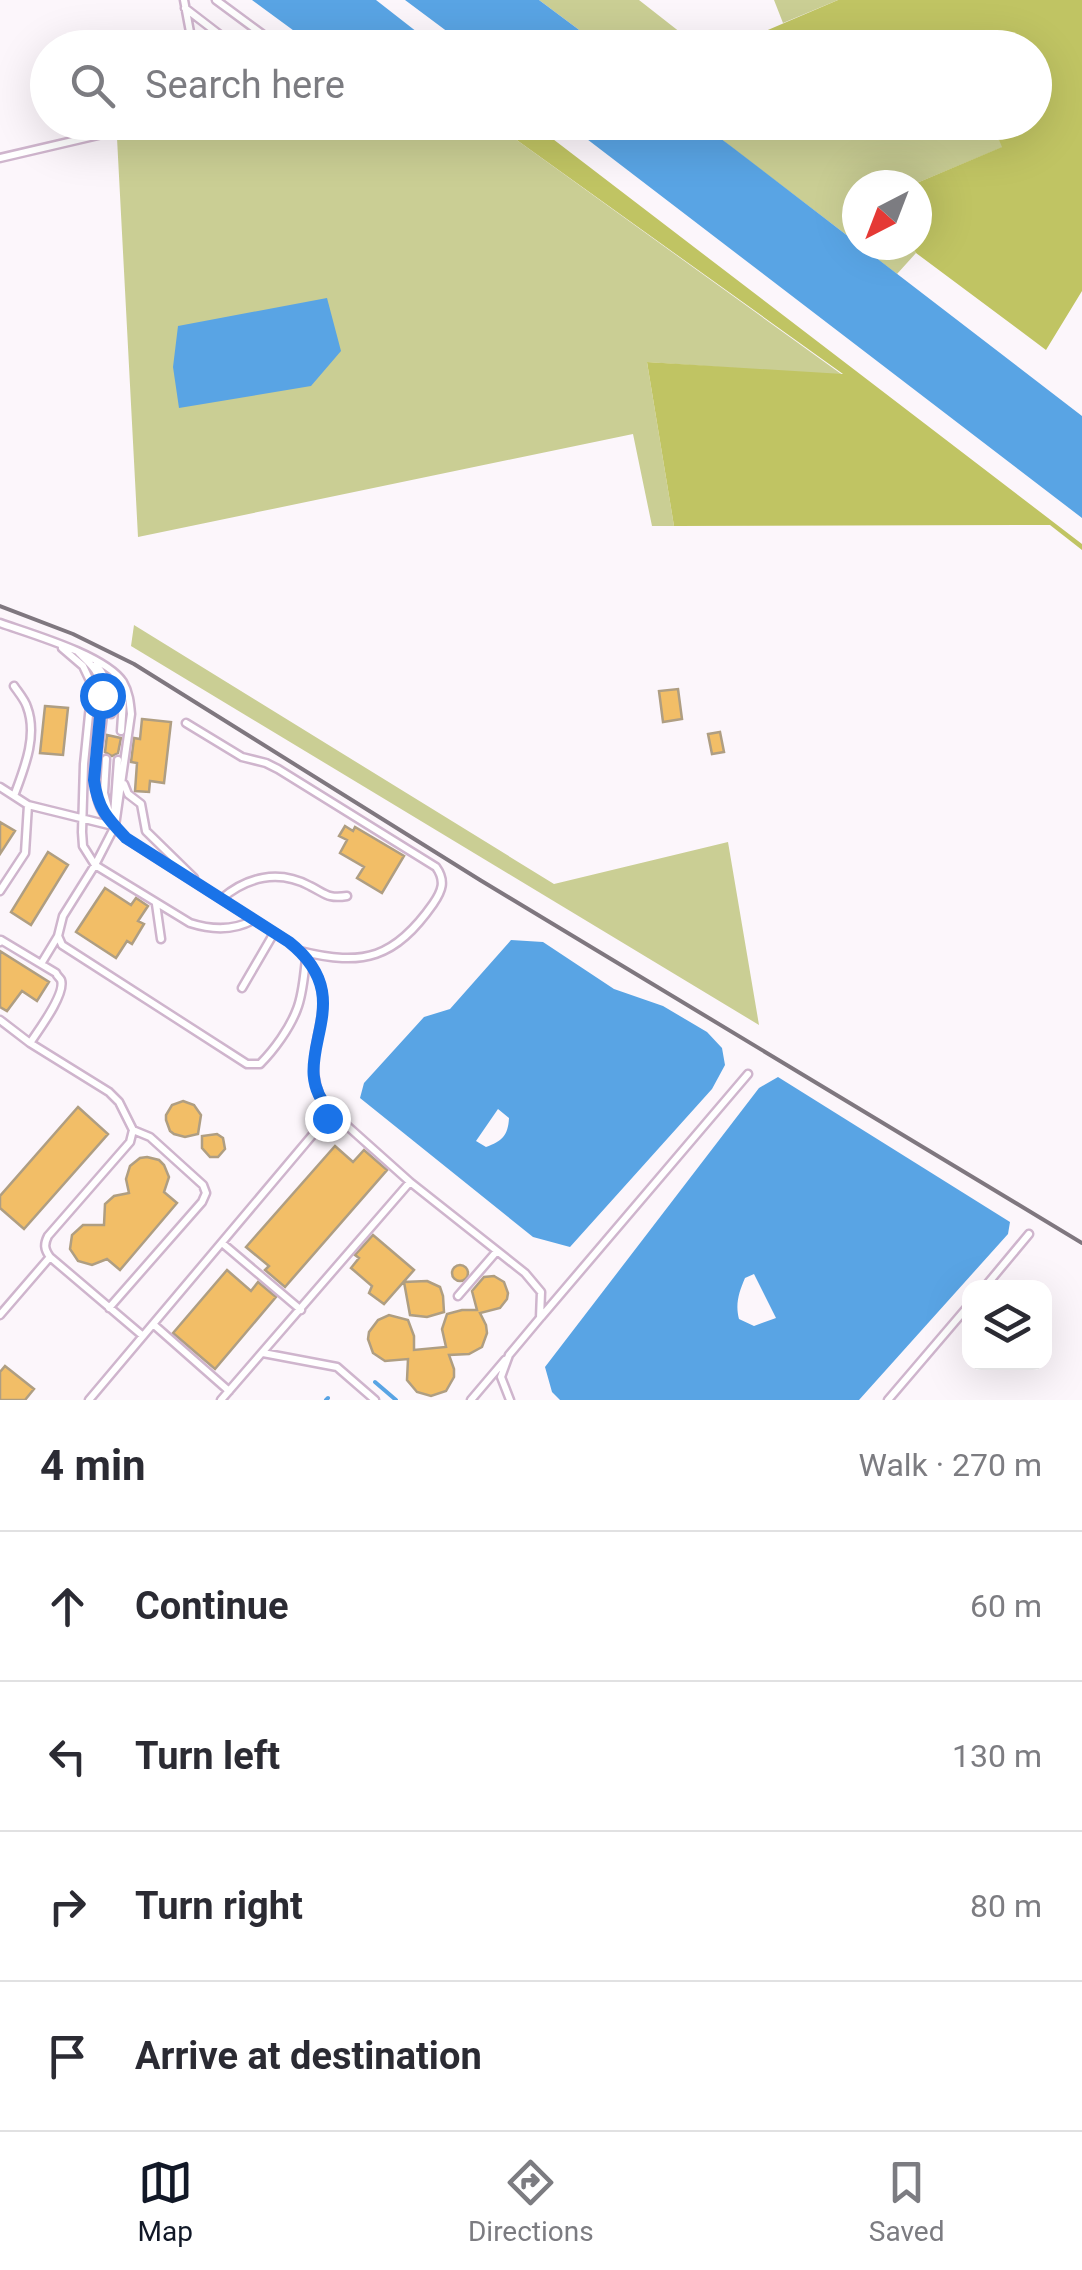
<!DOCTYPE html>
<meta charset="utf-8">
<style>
body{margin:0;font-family:Roboto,sans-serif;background:#f2f2f3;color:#2b2b33}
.controls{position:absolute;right:30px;bottom:30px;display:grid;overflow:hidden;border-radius:20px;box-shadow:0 10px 40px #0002}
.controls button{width:90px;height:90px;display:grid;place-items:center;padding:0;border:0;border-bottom:2px solid #e1e1e2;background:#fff;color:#2b2b33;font:50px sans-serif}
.compass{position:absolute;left:842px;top:170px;width:90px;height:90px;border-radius:50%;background:#fff;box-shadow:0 10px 40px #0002;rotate:222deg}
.stop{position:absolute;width:30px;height:30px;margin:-22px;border:8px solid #1a73e8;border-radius:50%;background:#fff}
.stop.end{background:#1a73e8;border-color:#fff;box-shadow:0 2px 10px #0008}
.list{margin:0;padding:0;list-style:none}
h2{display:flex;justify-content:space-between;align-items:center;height:130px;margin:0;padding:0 40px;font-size:42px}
h2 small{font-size:32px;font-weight:400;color:#7c7c81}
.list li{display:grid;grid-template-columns:65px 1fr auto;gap:30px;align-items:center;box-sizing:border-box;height:150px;padding:0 40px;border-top:2px solid #e1e1e2}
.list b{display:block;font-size:38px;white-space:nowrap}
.list em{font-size:32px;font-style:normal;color:#7c7c81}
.icon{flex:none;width:55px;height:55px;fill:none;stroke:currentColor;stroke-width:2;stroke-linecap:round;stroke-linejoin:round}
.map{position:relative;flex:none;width:1082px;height:1400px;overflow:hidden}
.search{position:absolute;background:#fff;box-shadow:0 10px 40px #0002;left:30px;right:30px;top:30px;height:110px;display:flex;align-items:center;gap:25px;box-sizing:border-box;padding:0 35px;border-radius:55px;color:#7c7c81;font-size:38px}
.sheet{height:730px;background:#fff}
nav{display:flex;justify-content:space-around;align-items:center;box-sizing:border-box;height:140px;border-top:2px solid #e1e1e2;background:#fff;font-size:28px;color:#7c7c81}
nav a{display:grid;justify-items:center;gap:5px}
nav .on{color:#111827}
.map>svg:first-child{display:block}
</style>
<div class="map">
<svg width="1082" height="1400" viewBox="0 0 1082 1400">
<rect width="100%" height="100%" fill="#fcf6fb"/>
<path fill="#cace94" d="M 539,0 L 639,0 L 699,47 L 602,47 Z
M 774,0 L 838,0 L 783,23 Z
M 191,122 L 493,123 L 844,376 L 647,362 L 674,526 L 652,526 L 633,434 L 138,537 L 117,138 Z
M 824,122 L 992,123 L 1003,147 L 912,185 L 857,185 L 857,243 L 700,123 L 789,123 L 802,133 Z
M 859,245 L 911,245 L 916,253 L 897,274 Z
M 134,625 L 554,884 L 728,842 L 759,1025 L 131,646 Z"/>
<path fill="#c0c463" d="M 838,0 L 1082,0 L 1082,291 L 1046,350 L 916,253 L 911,245 L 917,245 L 917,185 L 912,185 L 1002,147 L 992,123 L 1034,122 L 1034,48 L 728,47 Z
M 493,123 L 532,123 L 1082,544 L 1082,550 L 1050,525 L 674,526 L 647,362 L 843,374 Z"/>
<path fill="#59a4e4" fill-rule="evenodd" d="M 252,0 L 376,0 L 417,32 L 416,46 L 407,48 L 316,47 Z
M 405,0 L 539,0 L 602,47 L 468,47 Z
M 566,123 L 700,123 L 732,147 L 1082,416 L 1082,518 Z
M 327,298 L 341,351 L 311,386 L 179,408 L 173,367 L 178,326 Z
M 511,940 L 543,942 L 614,989 L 663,1006 L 707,1032 L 722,1048 L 725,1065 L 712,1089 L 570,1247 L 533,1237 L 360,1098 L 364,1083 L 424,1017 L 450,1009 ZM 498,1109 L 509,1118 C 508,1136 502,1141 486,1147 L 476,1141 Z
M 778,1077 L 1010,1222 L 1008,1234 L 859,1400 L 560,1400 L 552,1392 L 545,1367 L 759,1088 ZM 754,1274 L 776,1318 L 754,1326 L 739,1319 C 735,1304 739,1292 745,1278 Z"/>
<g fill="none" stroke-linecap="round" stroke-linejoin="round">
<path stroke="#59a4e4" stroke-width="4" d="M 375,1382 L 396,1400
M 326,1400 L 328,1398"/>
</g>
<path fill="#f2be67" stroke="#af9e82" stroke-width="2.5" d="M 678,689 L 682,719 L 663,722 L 659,691 Z
M 45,706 L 68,708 L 63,755 L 40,753 Z
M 142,719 L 171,722 L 164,783 L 150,781 L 149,792 L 135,791 L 137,763 L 131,762 L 134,738 L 140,739 Z
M 720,732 L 724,752 L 712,754 L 708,734 Z
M 107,735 L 121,738 L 118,753 L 112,756 L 105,752 Z
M 0,822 L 15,831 L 0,854 Z
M 345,826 L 353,831 L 355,827 L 404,856 L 382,893 L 357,878 L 364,867 L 340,853 L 347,840 L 339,836 Z
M 48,852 L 68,865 L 31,925 L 11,912 Z
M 105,888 L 131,905 L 136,898 L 148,906 L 138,921 L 144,924 L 132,944 L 127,941 L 116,958 L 76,932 Z
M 0,951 L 49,982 L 37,1001 L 22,991 L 7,1011 L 0,1007 Z
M 183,1101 L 194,1105 L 201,1115 L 198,1134 L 185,1137 L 174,1134 L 170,1131 L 166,1120 L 166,1115 L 172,1105 Z
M 78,1107 L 108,1134 L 24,1229 L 0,1208 L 0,1196 Z
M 217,1134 L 223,1138 L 225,1149 L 218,1157 L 210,1157 L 202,1148 L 202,1136 Z
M 335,1146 L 353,1162 L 364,1150 L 387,1170 L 285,1287 L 265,1270 L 269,1266 L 246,1247 Z
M 147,1157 L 159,1160 L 164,1165 L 169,1177 L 164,1192 L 177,1203 L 120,1270 L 107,1259 L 92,1265 L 78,1261 L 70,1249 L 72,1235 L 83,1225 L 104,1225 L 105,1204 L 114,1196 L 129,1193 L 126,1179 L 130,1166 L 140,1158 Z
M 373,1235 L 414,1270 L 384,1304 L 369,1293 L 372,1286 L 351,1268 L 359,1258 L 355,1255 Z
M452 1273a8 8 0 1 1 16 0a8 8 0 1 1-16 0Z
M 227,1270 L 251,1291 L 258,1282 L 276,1297 L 215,1369 L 173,1333 Z
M 494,1276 L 504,1282 L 508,1293 L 507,1299 L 500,1308 L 480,1313 L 486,1325 L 487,1333 L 482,1347 L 469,1354 L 449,1355 L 454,1369 L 454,1377 L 446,1391 L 431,1396 L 417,1392 L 407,1380 L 408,1359 L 385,1361 L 373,1353 L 368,1339 L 369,1332 L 378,1320 L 389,1315 L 408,1320 L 414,1336 L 414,1350 L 446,1347 L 442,1329 L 447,1314 L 462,1310 L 477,1310 L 472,1291 L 484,1277 Z
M 427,1281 L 440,1287 L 443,1296 L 444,1312 L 427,1317 L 410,1315 L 404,1282 Z
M 5,1366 L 34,1389 L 25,1400 L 0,1400 L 0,1372 Z"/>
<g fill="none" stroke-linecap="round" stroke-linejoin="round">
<g stroke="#cfb5cd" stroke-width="11">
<path id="lane" d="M 184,0 L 193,48
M 216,0 L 281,48
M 185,8 L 237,48
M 0,158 L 154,122
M 0,623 C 31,634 105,655 123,682 C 129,692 130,703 131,714 L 115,826 L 95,865 L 63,916 L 58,936 L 62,945 L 247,1064 L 260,1064 C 274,1050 290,1028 297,1009 C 303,994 304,975 306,959
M 62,648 L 83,666 L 92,685 L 84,764 L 82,832 L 83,846 L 95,865 L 190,923 C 212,930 233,931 253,920
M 79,653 C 84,658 91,664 95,670 C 120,708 81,767 101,809 C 107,821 118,829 127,839 L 289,942 C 362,1000 288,1045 325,1106 L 410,1182 L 525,1273 L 541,1292 L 540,1318 L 509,1355 L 501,1377 L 510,1400
M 96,665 C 110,681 111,694 111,714
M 114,676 L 123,701 L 121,731
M 14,686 C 18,692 25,700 27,707 C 38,736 24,769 14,796
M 186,723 L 242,757 L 266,763 L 278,769 L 436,867 C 446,881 442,891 433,904 C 395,958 364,967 300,951
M 106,759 L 104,793 L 110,816
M 124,784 L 128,794 L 141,804 L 146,831 L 194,878
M 0,787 L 28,805 L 113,826
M 114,815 L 118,760
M 0,891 L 25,853 L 28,805
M 221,899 C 247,877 278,869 310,886 C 326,894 328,899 347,896
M 156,904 L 161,939
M 0,942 L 1,940 L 56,973 C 57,976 60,978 61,980 C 66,994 38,1031 30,1043 L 0,1020
M 41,964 L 58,936
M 242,988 L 274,933
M 222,1243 L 301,1310
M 50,1257 L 143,1336
M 984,1288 L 1029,1234
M 458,1296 L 497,1251
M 109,1308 L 202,1202 L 206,1193 L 203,1185 L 150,1137 L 133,1130
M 0,1315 L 50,1257 C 44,1249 44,1244 48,1236 L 130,1142 L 133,1130 L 119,1102 L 109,1092 L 30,1043
M 541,1317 L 748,1074
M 153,1324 L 229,1391
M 263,1353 L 337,1367 L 375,1400
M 89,1400 L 331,1113
M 221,1400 L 410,1182
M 471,1400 L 505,1360
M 888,1400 L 970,1304"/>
</g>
<use href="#lane" stroke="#fff" stroke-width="6"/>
<path stroke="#7f777f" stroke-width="4" d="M 0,606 L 73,634 L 134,664 L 480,880 L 1082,1243"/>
</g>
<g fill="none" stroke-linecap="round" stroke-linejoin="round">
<path stroke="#1a73e8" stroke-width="12" d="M 102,695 L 94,780 C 98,809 107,818 126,838 L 289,942 C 367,1004 279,1058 331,1112 L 327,1118"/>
</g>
</svg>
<div class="controls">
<button><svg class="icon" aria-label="layers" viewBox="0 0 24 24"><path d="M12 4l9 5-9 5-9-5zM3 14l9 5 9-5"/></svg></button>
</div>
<svg class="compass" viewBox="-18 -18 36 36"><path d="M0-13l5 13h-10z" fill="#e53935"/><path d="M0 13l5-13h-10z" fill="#7c7c81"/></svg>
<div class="stop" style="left:102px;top:695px"></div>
<div class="stop end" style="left:327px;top:1118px"></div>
<div class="search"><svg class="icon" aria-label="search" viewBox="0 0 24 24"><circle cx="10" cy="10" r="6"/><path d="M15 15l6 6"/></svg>Search here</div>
</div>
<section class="sheet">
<h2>4 min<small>Walk · 270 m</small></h2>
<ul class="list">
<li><svg class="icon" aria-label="ahead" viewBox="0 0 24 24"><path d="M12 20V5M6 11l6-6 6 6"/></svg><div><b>Continue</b></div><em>60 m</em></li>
<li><svg class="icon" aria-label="left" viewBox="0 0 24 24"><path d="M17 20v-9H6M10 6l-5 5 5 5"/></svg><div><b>Turn left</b></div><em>130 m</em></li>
<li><svg class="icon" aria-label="right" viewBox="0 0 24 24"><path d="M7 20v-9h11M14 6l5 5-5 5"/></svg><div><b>Turn right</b></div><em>80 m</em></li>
<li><svg class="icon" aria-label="arrive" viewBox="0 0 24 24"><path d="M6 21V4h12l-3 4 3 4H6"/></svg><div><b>Arrive at destination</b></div></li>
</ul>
</section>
<nav>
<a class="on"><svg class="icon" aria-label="map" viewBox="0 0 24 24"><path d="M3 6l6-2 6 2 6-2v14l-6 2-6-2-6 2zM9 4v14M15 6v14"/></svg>Map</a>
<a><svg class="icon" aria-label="directions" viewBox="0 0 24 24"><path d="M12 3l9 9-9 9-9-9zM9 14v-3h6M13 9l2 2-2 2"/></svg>Directions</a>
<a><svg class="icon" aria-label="saved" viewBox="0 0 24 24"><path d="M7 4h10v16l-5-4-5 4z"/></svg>Saved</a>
</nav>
